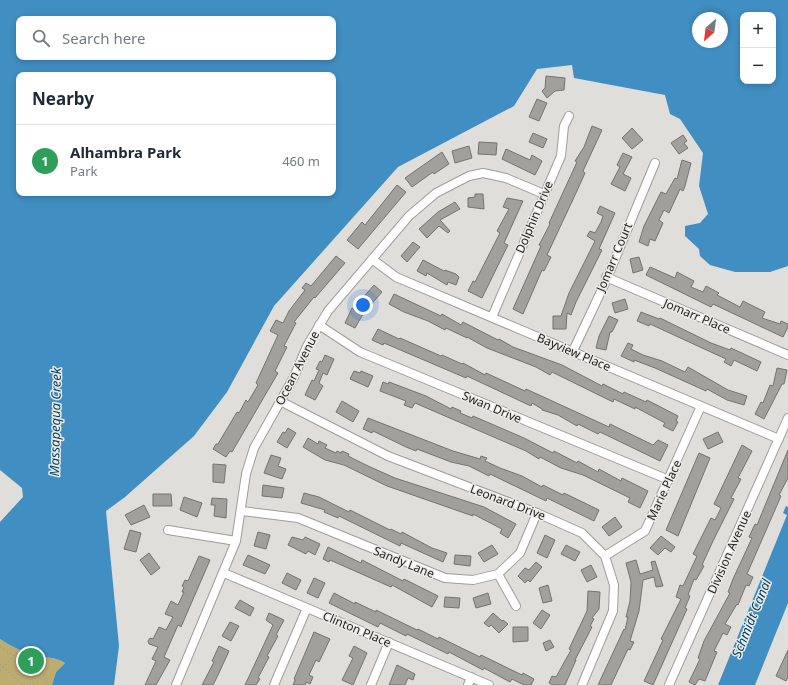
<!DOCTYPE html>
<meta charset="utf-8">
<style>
body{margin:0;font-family:"Noto Sans",sans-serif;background:#f6f6f7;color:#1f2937}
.controls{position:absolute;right:12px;top:12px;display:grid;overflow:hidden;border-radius:8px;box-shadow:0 2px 6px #0003}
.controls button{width:36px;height:36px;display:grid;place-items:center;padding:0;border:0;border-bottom:1px solid #e0e1e3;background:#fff;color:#1f2937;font:20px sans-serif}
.compass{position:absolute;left:692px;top:12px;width:36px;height:36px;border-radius:50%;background:#fff;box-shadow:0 2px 6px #0003;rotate:208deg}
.you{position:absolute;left:363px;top:305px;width:14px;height:14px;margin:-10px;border:3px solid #fff;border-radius:50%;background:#1a73e8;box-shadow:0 0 0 6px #1a73e833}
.badge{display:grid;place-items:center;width:26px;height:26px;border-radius:50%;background:#196c9d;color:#fff;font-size:13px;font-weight:700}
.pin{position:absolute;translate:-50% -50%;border:2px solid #fff;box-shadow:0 1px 4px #0006}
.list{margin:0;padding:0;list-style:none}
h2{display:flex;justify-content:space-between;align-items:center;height:52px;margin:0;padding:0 16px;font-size:17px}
h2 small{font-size:13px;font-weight:400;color:#747a83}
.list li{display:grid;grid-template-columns:26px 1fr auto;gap:12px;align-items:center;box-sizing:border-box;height:72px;padding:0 16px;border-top:1px solid #e0e1e3}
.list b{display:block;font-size:15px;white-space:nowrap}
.list p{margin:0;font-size:13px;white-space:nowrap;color:#747a83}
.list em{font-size:13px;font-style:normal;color:#747a83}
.icon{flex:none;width:22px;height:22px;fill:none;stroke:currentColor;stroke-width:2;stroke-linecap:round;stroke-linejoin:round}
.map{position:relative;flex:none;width:788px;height:685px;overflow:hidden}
.search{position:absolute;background:#fff;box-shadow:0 2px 6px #0003;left:16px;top:16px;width:320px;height:44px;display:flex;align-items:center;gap:10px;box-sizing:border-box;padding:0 14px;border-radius:8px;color:#747a83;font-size:15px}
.panel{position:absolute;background:#fff;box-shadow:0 2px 6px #0003;left:16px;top:72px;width:320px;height:124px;border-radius:8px}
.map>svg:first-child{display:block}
</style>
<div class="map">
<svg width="788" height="685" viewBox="0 0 788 685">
<rect width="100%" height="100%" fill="#dfdeda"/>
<path fill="#bdac70" d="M 0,639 C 13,647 25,654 41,656 C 50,658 57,658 65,663 L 56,672 L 52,685 L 0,685 Z"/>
<path fill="#408ec2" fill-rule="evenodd" d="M 0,0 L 788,0 L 788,266 L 770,272 L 735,272 L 710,265 L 700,256 L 699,249 L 685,236 L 685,226 L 700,223 L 708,214 L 699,186 L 703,153 L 680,119 L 670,114 L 665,95 L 574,78 L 572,65 L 537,69 L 514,106 L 398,167 L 274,306 L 227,392 L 194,436 L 125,497 L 106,511 L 119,646 L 114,685 L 52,685 L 56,672 L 65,663 C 56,657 48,658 37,656 C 23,652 12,647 0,639 L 0,522 L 23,497 L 22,488 L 0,470 ZM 743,15 L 773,15 L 773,81 L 743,81 ZM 698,18 L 722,18 L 722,42 L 698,42 ZM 19,19 L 333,19 L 333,57 L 19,57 ZM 19,75 L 333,75 L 333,193 L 19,193 Z
M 786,506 L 788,507 L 788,603 L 755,685 L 718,685 L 787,515 L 783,513 Z"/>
<path fill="#a1a09c" stroke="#74736f" d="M 546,76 L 565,78 L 564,90 L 555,91 L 547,98 L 542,91 L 545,88 Z
M 537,99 L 547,103 L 539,121 L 529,117 Z
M 592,126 L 602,130 L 583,171 L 585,173 L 576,193 L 547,255 L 551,257 L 544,271 L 542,270 L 523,314 L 513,309 L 541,246 L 539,245 L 550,224 L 549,223 L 577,162 L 575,161 L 584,147 Z
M 632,128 L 643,140 L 632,149 L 622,138 Z
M 533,133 L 547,139 L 543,148 L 529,142 Z
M 683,135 L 687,141 L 684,143 L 688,148 L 679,154 L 671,143 Z
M 479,142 L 497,143 L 496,155 L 478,154 Z
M 469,146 L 472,158 L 455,163 L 452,151 Z
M 506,149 L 530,160 L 532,155 L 542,161 L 535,175 L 502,159 Z
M 442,152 L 449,164 L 434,174 L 433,172 L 412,187 L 405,178 Z
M 623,153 L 632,157 L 623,174 L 631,178 L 625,191 L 611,184 L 620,167 L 617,165 Z
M 682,160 L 691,163 L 685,186 L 683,191 L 680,189 L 669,213 L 664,210 L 659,220 L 663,223 L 655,241 L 650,239 L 648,246 L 639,242 L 644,226 L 661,192 L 666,194 L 675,178 L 677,179 Z
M 397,185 L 406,192 L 358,249 L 347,240 L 362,222 L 365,225 Z
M 475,194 L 483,194 L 484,209 L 468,207 L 468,198 L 475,197 Z
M 507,198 L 523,201 L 504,243 L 508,245 L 482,298 L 468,291 L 473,281 L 475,282 L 500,233 L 497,231 L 509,209 L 503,207 Z
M 455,202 L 460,209 L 440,220 L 450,231 L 448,233 L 439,226 L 427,238 L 419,229 L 438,212 Z
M 600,206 L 615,213 L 599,249 L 602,250 L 576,302 L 571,315 L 567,313 L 566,329 L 553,329 L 553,316 L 561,316 L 569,293 L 595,241 L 587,236 L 590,231 L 595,233 L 601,222 L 603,216 L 597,213 Z
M 413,242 L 420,247 L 407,262 L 401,256 Z
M 336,256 L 345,263 L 315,298 L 314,297 L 294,322 L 296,323 L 284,346 L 287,347 L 275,371 L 278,373 L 232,452 L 230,451 L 226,457 L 213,449 L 216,444 L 218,444 L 237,412 L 239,413 L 246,400 L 248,402 L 258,385 L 256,383 L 278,335 L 270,331 L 276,320 L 283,323 L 289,311 L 305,290 L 302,288 L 306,283 L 311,286 Z
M 639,257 L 643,270 L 633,273 L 630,259 Z
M 423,260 L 444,271 L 445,270 L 456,274 L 459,277 L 456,285 L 448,282 L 447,285 L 427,273 L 426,276 L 417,271 Z
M 650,267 L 675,278 L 677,272 L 694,281 L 691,287 L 703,292 L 706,286 L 719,293 L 717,295 L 740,307 L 743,301 L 765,312 L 762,318 L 780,324 L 781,321 L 788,324 L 788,327 L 783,337 L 713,304 L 711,307 L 646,275 Z
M 374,285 L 382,292 L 369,307 L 361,300 Z
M 394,294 L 441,316 L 442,314 L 461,325 L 463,322 L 498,340 L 499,339 L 513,347 L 562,365 L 602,386 L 603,384 L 623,394 L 624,392 L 646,402 L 647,400 L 678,416 L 676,421 L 678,422 L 673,431 L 663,426 L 665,423 L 635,407 L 635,409 L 614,399 L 613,402 L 552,372 L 550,375 L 536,367 L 487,348 L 467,337 L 467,338 L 446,328 L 445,330 L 428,321 L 404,312 L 389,304 Z
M 625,299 L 628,309 L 615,313 L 612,303 Z
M 352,308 L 363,314 L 355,328 L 345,323 Z
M 641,312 L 659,319 L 660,318 L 711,343 L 730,350 L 731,348 L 761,362 L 757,371 L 734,360 L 731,366 L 724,362 L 726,359 L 650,324 L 649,326 L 637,321 Z
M 609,316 L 618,320 L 612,332 L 610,332 L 606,350 L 596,348 L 599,336 Z
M 378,329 L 399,339 L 400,338 L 441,356 L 442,355 L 462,364 L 463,363 L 485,375 L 486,373 L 525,391 L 526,389 L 609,427 L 610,424 L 653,445 L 658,440 L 668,445 L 660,461 L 600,432 L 598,434 L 578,424 L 577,426 L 558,415 L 542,410 L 542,409 L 532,403 L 531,406 L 467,376 L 466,378 L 384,343 L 383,345 L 372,340 Z
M 628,343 L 633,345 L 631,349 L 643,355 L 662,361 L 685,372 L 688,367 L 728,390 L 747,396 L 744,405 L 727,400 L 707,389 L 706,391 L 655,368 L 634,360 L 634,362 L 621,356 Z
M 325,355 L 334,359 L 327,375 L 323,373 L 319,383 L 323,386 L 315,400 L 305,395 L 312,380 L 314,381 L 319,370 L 316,369 L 320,361 L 322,362 Z
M 777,368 L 787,370 L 784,384 L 782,384 L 764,419 L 755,414 L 761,402 L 763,403 L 770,385 L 773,386 Z
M 354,371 L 360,373 L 361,371 L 373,376 L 368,387 L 350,379 Z
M 383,382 L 388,384 L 389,382 L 426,396 L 451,409 L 452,407 L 461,411 L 460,413 L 472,418 L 473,416 L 524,438 L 553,453 L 554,451 L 577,463 L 578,461 L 598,472 L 599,469 L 621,481 L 622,478 L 648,491 L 640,508 L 628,502 L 630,498 L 583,475 L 561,468 L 540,457 L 539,459 L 526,451 L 415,403 L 412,408 L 404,405 L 406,401 L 380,391 Z
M 342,401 L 359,411 L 353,422 L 336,412 Z
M 368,418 L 453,451 L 480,459 L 481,456 L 487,458 L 485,461 L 500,468 L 522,476 L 542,487 L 543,485 L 563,495 L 564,493 L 599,510 L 594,521 L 547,498 L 546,501 L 490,474 L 489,476 L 469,466 L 451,462 L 417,449 L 416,451 L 406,447 L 373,431 L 372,433 L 363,429 Z
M 288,428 L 296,433 L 287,448 L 277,442 L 283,432 L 285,433 Z
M 718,432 L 723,442 L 708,449 L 703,439 Z
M 308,438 L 318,444 L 319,441 L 327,445 L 325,448 L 336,453 L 337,451 L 341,453 L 342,451 L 349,454 L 348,456 L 368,466 L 395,478 L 484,507 L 516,524 L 508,538 L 500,533 L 502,529 L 473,514 L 473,516 L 387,486 L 344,465 L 325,460 L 303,447 Z
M 742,445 L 752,451 L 738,478 L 741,479 L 731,498 L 734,499 L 713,541 L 702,565 L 704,566 L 696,580 L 694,579 L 688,595 L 690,596 L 685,608 L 687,609 L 653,685 L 644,681 L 663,640 L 661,639 L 681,599 L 676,597 L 680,585 L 683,586 L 697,556 L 693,554 L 711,518 L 715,520 L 721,508 L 714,504 Z
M 788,450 L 788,478 L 779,495 L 781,496 L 747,574 L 753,577 L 749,586 L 746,585 L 738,605 L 737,604 L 725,624 L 731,627 L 727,635 L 723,633 L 714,651 L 717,652 L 705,681 L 699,679 L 695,685 L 689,682 L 700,659 L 698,658 L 704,641 L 730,593 L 728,592 L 733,579 L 752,538 L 749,537 L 755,524 L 757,525 Z
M 699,453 L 710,458 L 678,536 L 666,530 Z
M 271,455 L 281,458 L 278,466 L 286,469 L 282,479 L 264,473 Z
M 213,464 L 226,465 L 224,483 L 213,482 Z
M 263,485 L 284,488 L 282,498 L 262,496 Z
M 304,493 L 319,497 L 349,512 L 350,510 L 390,530 L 391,529 L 401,534 L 402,532 L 432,548 L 447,553 L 443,562 L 401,543 L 400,546 L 339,516 L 338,518 L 324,512 L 325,510 L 301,503 Z
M 153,494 L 171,494 L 172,506 L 153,506 Z
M 184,497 L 202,503 L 197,517 L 180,510 Z
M 212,498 L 227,499 L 226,518 L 214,516 L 215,505 L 211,505 Z
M 144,505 L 150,517 L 131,525 L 125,515 Z
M 615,517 L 622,527 L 609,536 L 602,527 Z
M 130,530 L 141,533 L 136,552 L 124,549 Z
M 258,532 L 270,535 L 266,549 L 254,546 Z
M 545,535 L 555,540 L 547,558 L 537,553 Z
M 661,536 L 675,547 L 671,552 L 665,548 L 658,555 L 650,548 Z
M 292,537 L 303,540 L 305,537 L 320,544 L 315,555 L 308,551 L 306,554 L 288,545 Z
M 492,545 L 498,554 L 484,562 L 478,553 Z
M 566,545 L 580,552 L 575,561 L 561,554 Z
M 328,547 L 361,563 L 362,560 L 403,581 L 404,579 L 438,596 L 432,607 L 392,585 L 391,587 L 330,560 L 329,562 L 323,559 Z
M 149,553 L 160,568 L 151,575 L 140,560 Z
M 248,555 L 270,565 L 265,574 L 243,565 Z
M 455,555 L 471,556 L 470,566 L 454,564 Z
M 199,556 L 210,560 L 181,627 L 178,625 L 164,657 L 170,660 L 156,685 L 145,685 L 156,661 L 152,659 L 158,647 L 149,644 L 148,641 L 150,638 L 153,639 L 159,627 L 166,630 L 173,617 L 165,614 L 171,601 L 178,605 L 184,592 L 182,592 L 184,587 L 182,586 L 185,580 L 188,581 Z
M 636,560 L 640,574 L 653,570 L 651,562 L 655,561 L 663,586 L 656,587 L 654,577 L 643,580 L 639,611 L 630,641 L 634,642 L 630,650 L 628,649 L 611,685 L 598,685 L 624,629 L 625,630 L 628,617 L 626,617 L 630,601 L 631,582 L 626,563 Z
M 536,562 L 542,567 L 530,582 L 528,580 L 525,583 L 518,576 L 525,568 L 529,570 Z
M 591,565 L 597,577 L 587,582 L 581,570 Z
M 287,573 L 301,580 L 296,590 L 282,583 Z
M 314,578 L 325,583 L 318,598 L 307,593 Z
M 548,585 L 552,601 L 543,603 L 539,588 Z
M 588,591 L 600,592 L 599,609 L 592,618 L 594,619 L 590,626 L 592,627 L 575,660 L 576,660 L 565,685 L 553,685 L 549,683 L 552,676 L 556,677 L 571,650 L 569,649 L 587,611 Z
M 334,593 L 355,604 L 355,602 L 376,612 L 376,610 L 417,630 L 418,629 L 438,639 L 439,637 L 480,657 L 481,655 L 522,675 L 523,673 L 534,679 L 531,685 L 524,685 L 512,679 L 510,682 L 484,668 L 483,670 L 449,652 L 448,654 L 407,634 L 406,636 L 380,623 L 378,627 L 329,603 Z
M 488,593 L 491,604 L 476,608 L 473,598 Z
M 445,597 L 460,598 L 459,608 L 444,607 Z
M 240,600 L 254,608 L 250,616 L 235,608 Z
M 542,610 L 550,615 L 541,629 L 533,623 Z
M 269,613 L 284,620 L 276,635 L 278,636 L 267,656 L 269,657 L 258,678 L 260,679 L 256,685 L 245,685 L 273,625 L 266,620 Z
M 493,613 L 502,621 L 503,620 L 508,624 L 499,633 L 491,625 L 489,627 L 484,623 Z
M 230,622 L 239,626 L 231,641 L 222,636 Z
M 513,627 L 528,627 L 528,641 L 513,642 Z
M 314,632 L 330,639 L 319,662 L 316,660 L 309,675 L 313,677 L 310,684 L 306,682 L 305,685 L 293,685 L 295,680 L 294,679 Z
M 550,640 L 554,647 L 546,651 L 543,643 Z
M 219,646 L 229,651 L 218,675 L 213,685 L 202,685 L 214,662 L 212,661 Z
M 354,646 L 367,653 L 353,685 L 342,680 L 353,658 L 349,656 Z
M 788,650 L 788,677 L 786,681 L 776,676 Z
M 397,665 L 415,674 L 413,680 L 408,678 L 405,685 L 389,685 Z"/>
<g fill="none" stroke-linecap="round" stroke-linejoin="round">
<g stroke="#9e9d99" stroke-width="10">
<path id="street" d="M 372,259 L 396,277 L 779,439
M 606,277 L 788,355
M 492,317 L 561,156 L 564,126 L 569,116
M 319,325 L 360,352 L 669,480
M 573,351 L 605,283 L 655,163
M 280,401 L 388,456 L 537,513 L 582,533 L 605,556 L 614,585 L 613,611 L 582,685
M 242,511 L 298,518 L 445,578 L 473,580 L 498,574 L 520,553 L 537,513
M 168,530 L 236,541
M 605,556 L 645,531 L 701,406
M 224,573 L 489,685
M 498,574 L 516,606
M 176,685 L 236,541 L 246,474 L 254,448 L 294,377 L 307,346 L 328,311 L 409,216 L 436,193 L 469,176 L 483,173 L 506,178 L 544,194
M 274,685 L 307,608
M 371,685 L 389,642
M 468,685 L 471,677
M 669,685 L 788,418"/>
</g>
<path stroke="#9e9d9a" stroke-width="1.5" stroke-dasharray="1 3" stroke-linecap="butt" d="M 0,647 L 42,672 L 49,685
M 0,664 L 23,685
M 0,671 L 16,653 L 30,660
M 30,685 L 44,677"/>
<use href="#street" stroke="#fff" stroke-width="8"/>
</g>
<g text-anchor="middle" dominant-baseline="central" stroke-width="3" stroke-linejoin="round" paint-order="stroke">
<g font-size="12" fill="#1f1f1d" stroke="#ecebe7">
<text transform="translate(534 217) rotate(-67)">Dolphin Drive</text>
<text transform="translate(614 257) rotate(-67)">Jomarr Court</text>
<text transform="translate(697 316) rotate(23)">Jomarr Place</text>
<text transform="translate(574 352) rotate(23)">Bayview Place</text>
<text transform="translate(297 368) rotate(-63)">Ocean Avenue</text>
<text transform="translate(492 407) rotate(23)">Swan Drive</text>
<text transform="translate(664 490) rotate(-65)">Marie Place</text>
<text transform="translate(508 502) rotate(21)">Leonard Drive</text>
<text transform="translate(729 552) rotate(-66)">Division Avenue</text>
<text transform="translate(404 562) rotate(22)">Sandy Lane</text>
<text transform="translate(357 629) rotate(23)">Clinton Place</text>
</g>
<g font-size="13" font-style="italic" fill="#004264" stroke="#ecebe7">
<text transform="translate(55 422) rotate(-89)">Massapequa Creek</text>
<text transform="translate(751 618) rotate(-68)">Schmidt Canal</text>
</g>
</g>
</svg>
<div class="controls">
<button>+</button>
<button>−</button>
</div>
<svg class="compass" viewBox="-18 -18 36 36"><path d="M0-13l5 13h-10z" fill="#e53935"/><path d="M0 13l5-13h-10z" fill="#747a83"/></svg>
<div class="you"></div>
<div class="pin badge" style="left:31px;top:661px;background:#2e9e5b">1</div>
<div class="search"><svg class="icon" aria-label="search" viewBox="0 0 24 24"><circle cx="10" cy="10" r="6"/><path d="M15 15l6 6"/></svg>Search here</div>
<section class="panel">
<h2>Nearby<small></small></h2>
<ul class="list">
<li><span class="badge" style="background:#2e9e5b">1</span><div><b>Alhambra Park</b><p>Park</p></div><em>460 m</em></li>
</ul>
</section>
</div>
